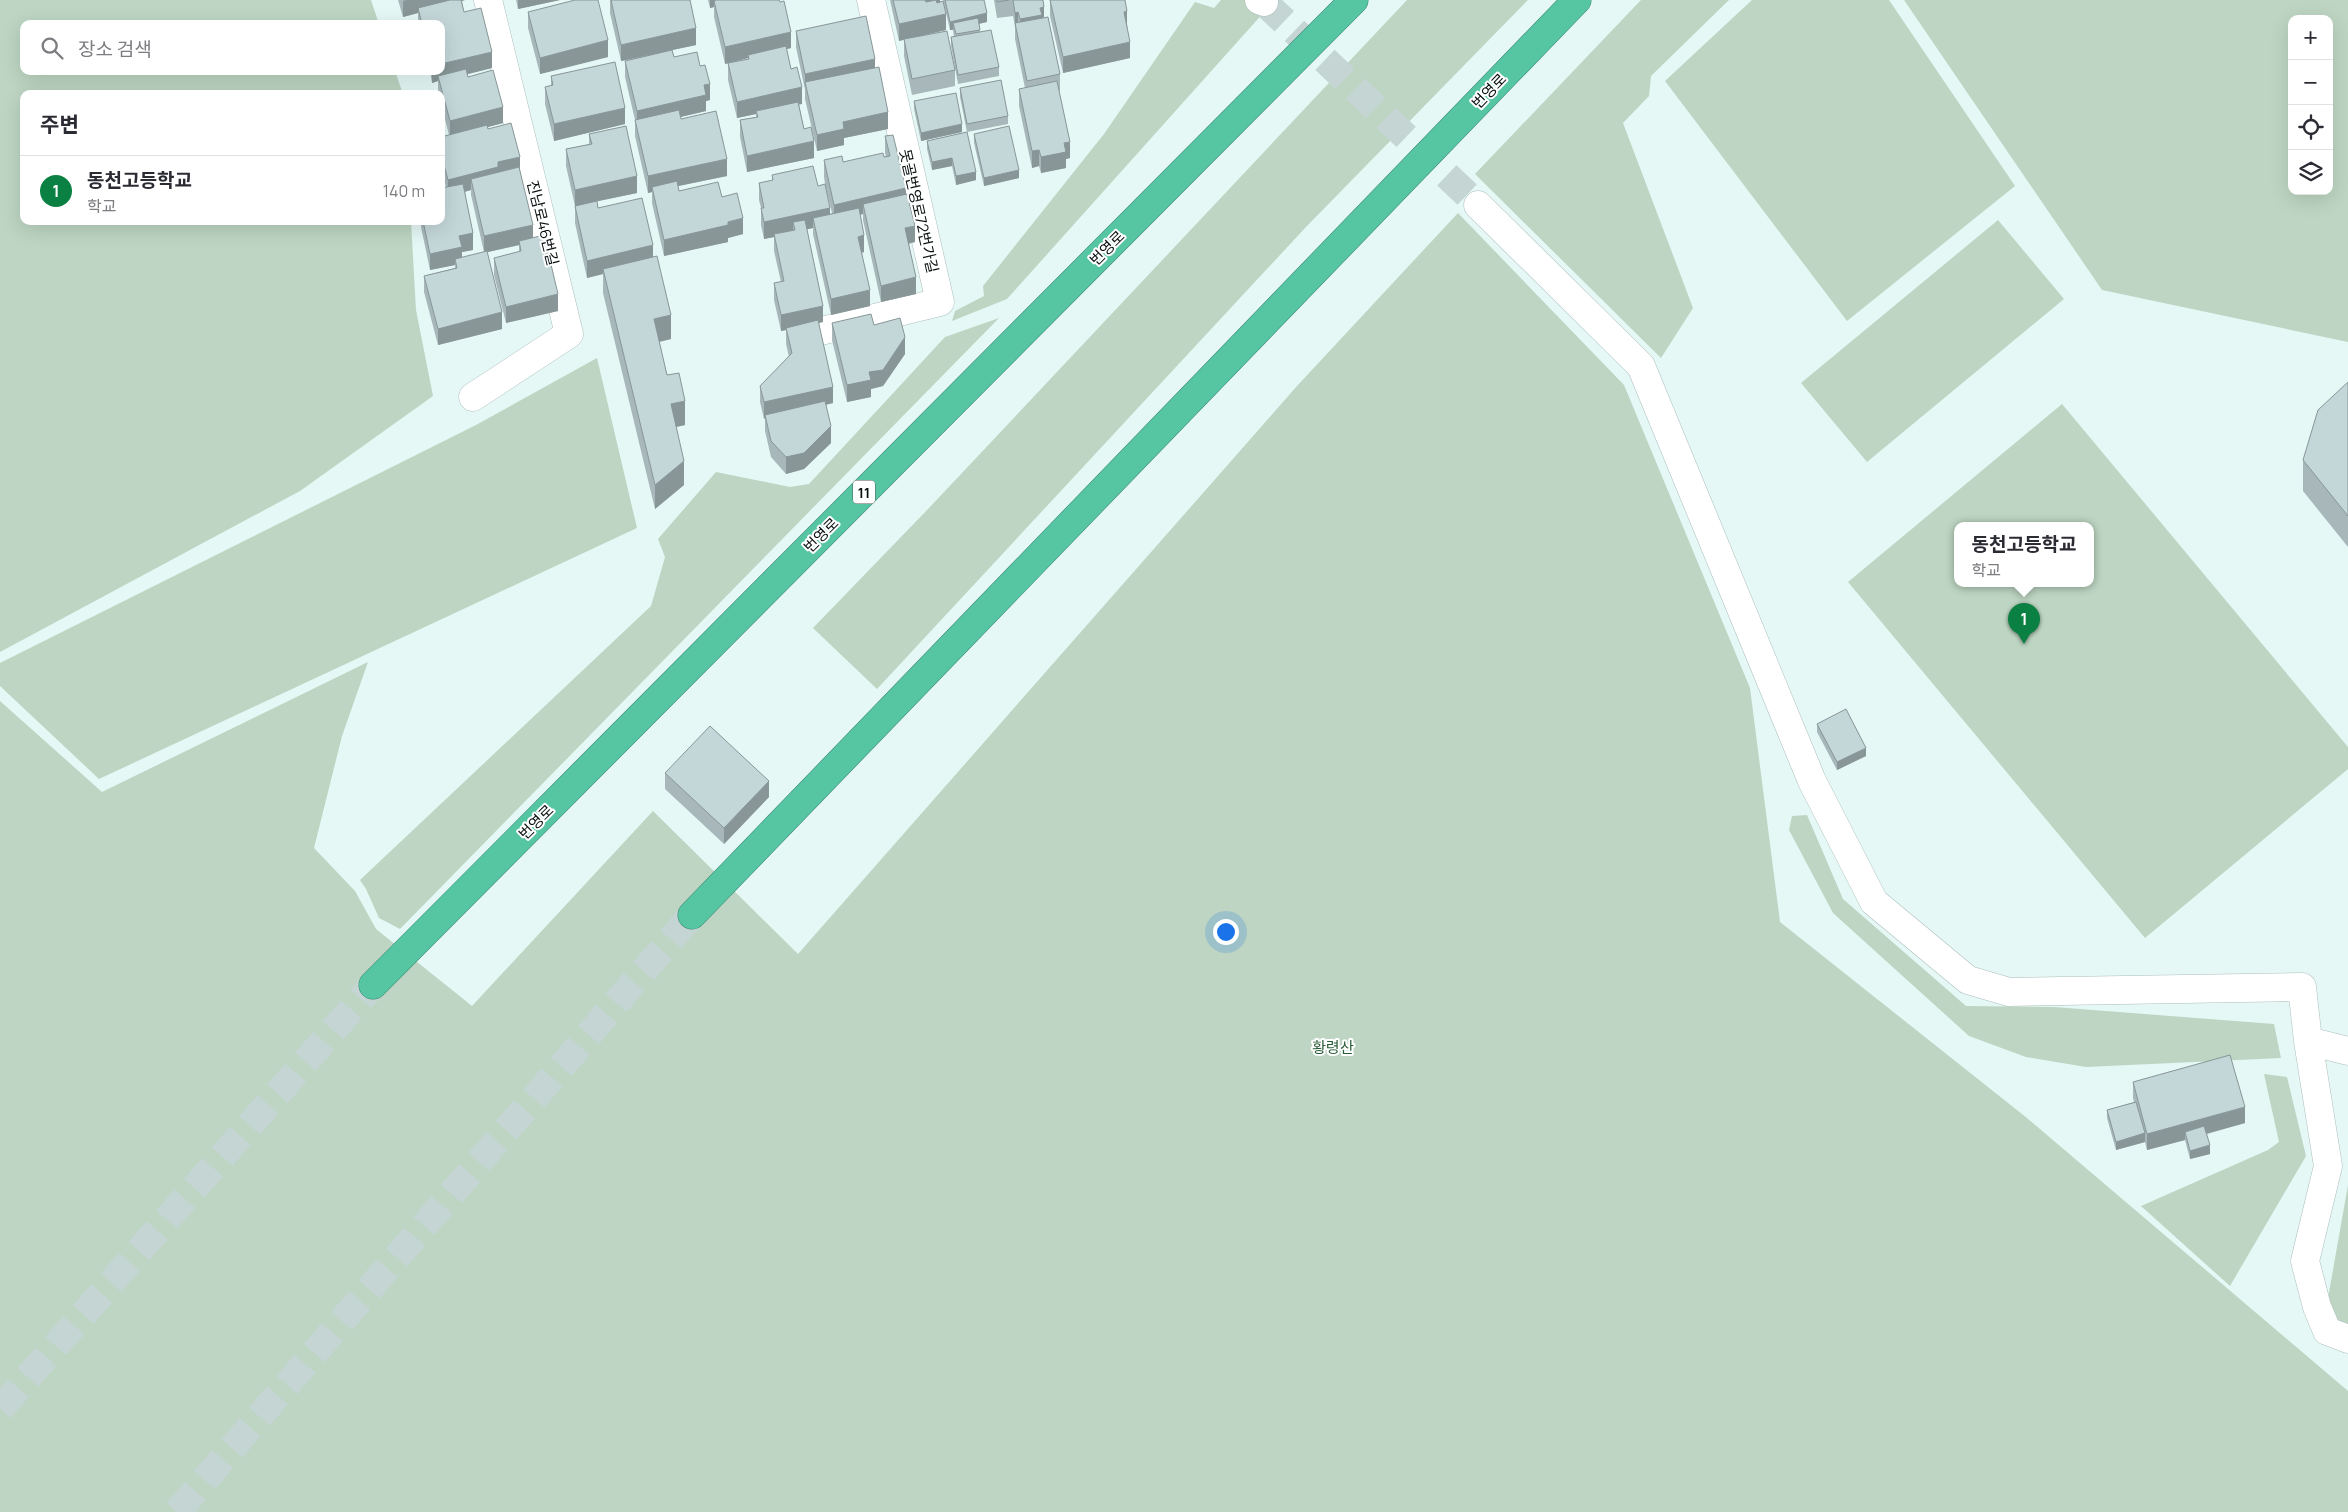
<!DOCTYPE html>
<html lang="ko">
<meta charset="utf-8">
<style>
body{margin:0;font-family:Manrope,"Noto Sans KR",sans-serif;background:#f7f7f7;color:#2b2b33}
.controls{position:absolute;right:15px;top:15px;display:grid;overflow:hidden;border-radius:10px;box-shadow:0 5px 20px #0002}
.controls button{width:45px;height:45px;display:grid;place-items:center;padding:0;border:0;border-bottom:1px solid #e1e1e2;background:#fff;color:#2b2b33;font:25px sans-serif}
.you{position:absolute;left:1225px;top:931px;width:18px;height:18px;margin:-12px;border:4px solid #fff;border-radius:50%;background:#1a73e8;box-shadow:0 0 0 8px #1a73e833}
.badge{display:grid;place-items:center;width:32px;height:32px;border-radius:50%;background:#0b8043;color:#fff;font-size:16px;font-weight:700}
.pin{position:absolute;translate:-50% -41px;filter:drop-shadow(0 1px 2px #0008)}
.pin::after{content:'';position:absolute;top:26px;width:18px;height:15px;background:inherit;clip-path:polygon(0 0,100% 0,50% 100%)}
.popup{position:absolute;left:1954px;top:522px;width:140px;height:65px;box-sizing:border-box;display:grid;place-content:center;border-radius:10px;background:#fff;filter:drop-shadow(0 1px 4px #0005);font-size:16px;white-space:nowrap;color:#7c7c81}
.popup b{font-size:19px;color:#2b2b33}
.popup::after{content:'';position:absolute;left:50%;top:100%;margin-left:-10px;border:10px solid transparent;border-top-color:#fff}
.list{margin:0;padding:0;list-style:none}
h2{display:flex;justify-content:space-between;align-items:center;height:65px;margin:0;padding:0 20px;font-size:21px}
h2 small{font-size:16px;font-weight:400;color:#7c7c81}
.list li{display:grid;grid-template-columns:32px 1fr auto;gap:15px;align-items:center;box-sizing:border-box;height:70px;padding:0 20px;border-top:1px solid #e1e1e2}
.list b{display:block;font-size:19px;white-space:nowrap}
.list p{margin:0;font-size:16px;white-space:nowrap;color:#7c7c81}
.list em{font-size:16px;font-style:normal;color:#7c7c81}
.icon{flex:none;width:28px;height:28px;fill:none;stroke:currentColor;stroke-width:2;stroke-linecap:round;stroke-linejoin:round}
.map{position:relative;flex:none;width:2348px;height:1512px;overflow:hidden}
.search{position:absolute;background:#fff;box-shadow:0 5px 20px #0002;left:20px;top:20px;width:425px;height:55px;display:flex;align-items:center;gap:12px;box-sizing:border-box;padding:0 18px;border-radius:10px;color:#7c7c81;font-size:19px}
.panel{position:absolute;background:#fff;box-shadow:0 5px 20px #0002;left:20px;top:90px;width:425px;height:135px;border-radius:10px}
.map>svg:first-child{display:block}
</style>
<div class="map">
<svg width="2348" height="1512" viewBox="0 0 2348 1512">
<rect width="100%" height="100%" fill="#e5f8f6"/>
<path fill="#bdd5c2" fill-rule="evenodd" d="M 0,0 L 371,0 L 379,24 L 24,24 L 24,71 L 395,71 L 403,94 L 24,94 L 24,221 L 411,221 L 416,310 L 433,396 L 300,491 L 0,652 Z
M 1221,0 L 1275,0 L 1007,299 L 952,321 L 955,311 L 984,296 L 983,286 L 1104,134 L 1195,2 L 1214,8 Z
M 1407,0 L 1528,0 L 1306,227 L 877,689 L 813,628 L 929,508 Z
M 1641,0 L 1729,0 L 1651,76 L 1649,96 L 1623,123 L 1693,308 L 1661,358 L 1475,174 Z
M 1752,0 L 1889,0 L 2015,186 L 1847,321 L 1665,81 Z
M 1904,0 L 2348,0 L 2348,342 L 2102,290 ZM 2292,19 L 2329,19 L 2329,191 L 2292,191 Z
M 1458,213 L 1624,385 L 1750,688 L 1780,922 L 2027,1118 L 2348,1391 L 2348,1512 L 0,1512 L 0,701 L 102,792 L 368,662 L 342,736 L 314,848 L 355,891 L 376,929 L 472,1006 L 653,811 L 798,954 L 1297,386 Z
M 1998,220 L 2064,299 L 1867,462 L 1801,383 Z
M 999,318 L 400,929 L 379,918 L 366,889 L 360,880 L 651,606 L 665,557 L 658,539 L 716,472 L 790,487 L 809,484 L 945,337 Z
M 597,358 L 637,528 L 99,779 L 0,686 L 0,663 L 476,425 Z
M 2062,404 L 2348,747 L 2348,769 L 2145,938 L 1848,582 ZM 1958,525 L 2090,525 L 2090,583 L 1958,583 Z
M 1807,815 L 1843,899 L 1966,1006 L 2054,1007 L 2274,1024 L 2281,1058 L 2086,1067 L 2026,1057 L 1969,1036 L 1833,913 L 1789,830 L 1792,816 Z
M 2264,1074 L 2287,1077 L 2306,1156 L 2230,1286 L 2141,1206 L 2268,1150 L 2279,1142 Z
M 2348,1185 L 2348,1327 L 2337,1324 L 2328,1298 Z"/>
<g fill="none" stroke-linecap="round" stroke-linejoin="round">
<path stroke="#c4d5d3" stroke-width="28" stroke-dasharray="28 14" stroke-linecap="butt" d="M 1264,2 L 1478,205"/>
<path stroke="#c4d5d3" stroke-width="28" stroke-dasharray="28 14" stroke-linecap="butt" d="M 0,1409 L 373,985
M 177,1512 L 692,915"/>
<g stroke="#acbfbc" stroke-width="29">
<path id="minor" d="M 1259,0 L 1264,2
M 1478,205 L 1641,366 L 1812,781 L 1874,902 L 1968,980 L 2009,992 L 2302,987 L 2308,1041 L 2348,1051
M 821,331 L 940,302 L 871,0
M 473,397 L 569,334 L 488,0
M 2308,1041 L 2328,1166 L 2305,1261 L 2317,1307 L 2327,1331 L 2348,1339"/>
</g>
<g stroke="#3b856f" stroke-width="29">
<path id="highway" d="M 692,915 L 1577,0
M 373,985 L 1354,0"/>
</g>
<use href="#minor" stroke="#fff" stroke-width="28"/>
<use href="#highway" stroke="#56c5a2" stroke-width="28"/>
</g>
<path fill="#a8b8ba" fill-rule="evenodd" d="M 398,0 L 465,0 L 462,1 L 464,12 L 492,68 L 468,74 L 468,77 L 503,123 L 488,127 L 488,129 L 520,170 L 533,238 L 558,311 L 506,323 L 494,275 L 494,258 L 519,252 L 519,245 L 487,252 L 502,329 L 438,345 L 424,292 L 424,276 L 455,268 L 455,265 L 430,270 L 421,227 L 421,221 L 441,221 L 446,187 L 441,170 L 441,137 L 449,135 L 441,103 L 441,94 L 439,94 L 438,93 L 438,81 L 432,83 L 430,71 L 441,71 L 441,24 L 418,24 L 418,13 L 403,17 ZM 471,190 L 471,195 L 484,252 L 462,258 L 462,252 L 473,250 L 465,192 Z
M 516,0 L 560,0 L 518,9 Z
M 610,0 L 690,0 L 696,45 L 672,50 L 674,57 L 700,66 L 710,100 L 706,101 L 706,111 L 681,117 L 681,119 L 727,176 L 678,186 L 679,191 L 722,197 L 743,234 L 728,238 L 728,242 L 664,256 L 652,203 L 652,192 L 648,193 L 635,136 L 635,120 L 625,77 L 625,61 L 647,56 L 621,61 L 610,13 Z
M 708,0 L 779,0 L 791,48 L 786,49 L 791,69 L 802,104 L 799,104 L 804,129 L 814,158 L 747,172 L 740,137 L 740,120 L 756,117 L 756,114 L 737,118 L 728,80 L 728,63 L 748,59 L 748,58 L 725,64 L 714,17 L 714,7 L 710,8 Z
M 890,0 L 940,0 L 946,30 L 911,38 L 955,70 L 955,86 L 912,95 L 904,56 L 904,39 L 899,41 Z
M 943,0 L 984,0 L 987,22 L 979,24 L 980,32 L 999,67 L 999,76 L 958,84 L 951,46 L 951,37 L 954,37 L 953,30 L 950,30 Z
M 994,0 L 1043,0 L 1044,17 L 1060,74 L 1060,91 L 1059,91 L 1070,158 L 1066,159 L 1066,168 L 1041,173 L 1039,166 L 1032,168 L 1019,106 L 1019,89 L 1025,88 L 1015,39 L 1015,26 L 1013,16 L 997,18 Z
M 1050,0 L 1125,0 L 1130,58 L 1063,73 L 1050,16 Z
M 528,12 L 608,57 L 540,74 L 528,28 Z
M 796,31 L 875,68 L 888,129 L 844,138 L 844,145 L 817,151 L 805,99 L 805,90 L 796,47 Z
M 551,76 L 625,124 L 554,141 L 545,104 L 545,87 L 551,86 Z
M 960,88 L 1008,116 L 1008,124 L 967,132 L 960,97 Z
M 914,101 L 962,132 L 921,141 L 914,109 Z
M 967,132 L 976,180 L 956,185 L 952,166 L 932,170 L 927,149 L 927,141 Z
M 589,134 L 637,193 L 597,201 L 598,208 L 653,257 L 671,339 L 659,342 L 667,375 L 685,425 L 676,427 L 684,485 L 655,509 L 603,293 L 603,274 L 587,278 L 575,223 L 575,206 L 566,166 L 566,149 L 589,144 Z
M 974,134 L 1019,178 L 984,186 L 974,143 Z
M 885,136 L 906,194 L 915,242 L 909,244 L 916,294 L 881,302 L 863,220 L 863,214 L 860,215 L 864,252 L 862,253 L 870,306 L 831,315 L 813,234 L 813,228 L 807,229 L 823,322 L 819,323 L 833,403 L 826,405 L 831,443 L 804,469 L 786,474 L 771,457 L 765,431 L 765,418 L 764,419 L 760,402 L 760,386 L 789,357 L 786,344 L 786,330 L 781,331 L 774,300 L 774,283 L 781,282 L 774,251 L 774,237 L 764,239 L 761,225 L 761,208 L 759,200 L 759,183 L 772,181 L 772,175 L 818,186 L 825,184 L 824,177 L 824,160 L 843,162 L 886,156 L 885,153 ZM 825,184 L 832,213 L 830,214 Z
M 832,323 L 874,325 L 905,354 L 883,386 L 871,389 L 871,397 L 847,402 L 832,340 Z
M 2348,382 L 2348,547 L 2303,491 L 2303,460 Z
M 1817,724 L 1866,756 L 1837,770 L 1817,732 Z
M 665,773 L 769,797 L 724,844 L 665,789 Z
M 2133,1082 L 2245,1123 L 2207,1134 L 2210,1154 L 2190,1159 L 2185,1140 L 2147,1150 L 2145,1142 L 2116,1150 L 2107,1118 L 2107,1110 L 2134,1102 L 2133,1098 Z"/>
<path fill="#889697" d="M 406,0 L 465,0 L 419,13 L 418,8 L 418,13 L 403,17 L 403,1 Z
M 518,0 L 560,0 L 518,9 Z
M 710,0 L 746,0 L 714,1 L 714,7 L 710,8 Z
M 925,0 L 940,0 L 940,10 L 925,14 Z
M 1044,7 L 1044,24 L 1020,36 L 1020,19 L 1040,8 Z
M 1127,11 L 1127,28 L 1124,12 Z
M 1018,12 L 1018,29 L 1015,26 L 1015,13 Z
M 987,13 L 987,22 L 954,29 L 953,23 L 953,30 L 950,30 L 950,22 Z
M 946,14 L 946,30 L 899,41 L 899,24 Z
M 696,28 L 696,45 L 621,61 L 621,45 Z
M 791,32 L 791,48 L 749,58 L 748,55 L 748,58 L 725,64 L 725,47 Z
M 608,40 L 608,57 L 540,74 L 540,58 Z
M 1130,42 L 1130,58 L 1063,73 L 1063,57 Z
M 492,52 L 492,68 L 440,81 L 438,76 L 438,81 L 432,83 L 432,71 L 441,71 L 441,64 Z
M 875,59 L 875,75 L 805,82 L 805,90 L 805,74 Z
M 710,84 L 710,100 L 706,101 L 706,111 L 637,127 L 637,111 L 704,85 Z
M 802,87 L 802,104 L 757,113 L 756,111 L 756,114 L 737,118 L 737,102 Z
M 503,107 L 503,123 L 450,137 L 450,121 Z
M 625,108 L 625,124 L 554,141 L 554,124 Z
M 888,112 L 888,129 L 844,138 L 844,145 L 817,151 L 817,135 L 843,122 Z
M 962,124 L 962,132 L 921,141 L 921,133 Z
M 814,141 L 814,158 L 747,172 L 747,156 Z
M 1070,142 L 1070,158 L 1066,159 L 1066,168 L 1041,173 L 1041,157 L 1064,143 Z
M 1039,150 L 1039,166 L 1032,168 L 1032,151 Z
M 520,157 L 520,173 L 471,179 L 471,190 L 448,196 L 448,180 L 498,162 Z
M 952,158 L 952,166 L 932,170 L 932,162 Z
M 727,159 L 727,176 L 654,191 L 652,187 L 652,192 L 648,193 L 648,176 Z
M 1019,170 L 1019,178 L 984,186 L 984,178 Z
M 976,172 L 976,180 L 956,185 L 956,176 Z
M 637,176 L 637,193 L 575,206 L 575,190 Z
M 906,188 L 906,204 L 863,204 L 863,214 L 834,221 L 834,205 Z
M 830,208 L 830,224 L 813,218 L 813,228 L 795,232 L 793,222 L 793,232 L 774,234 L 774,237 L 764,239 L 764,222 Z
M 743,218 L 743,234 L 728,238 L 728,242 L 664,256 L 664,240 Z
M 533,225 L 533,241 L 519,241 L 519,245 L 484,253 L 484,236 Z
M 915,226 L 915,242 L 905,244 L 905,228 Z
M 473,233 L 473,250 L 462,252 L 462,264 L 455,259 L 455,265 L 430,270 L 430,254 L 459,236 Z
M 864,235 L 864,252 L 858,254 L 858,237 Z
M 653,245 L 653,262 L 603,269 L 603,274 L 587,278 L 587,261 Z
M 916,277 L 916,294 L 881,302 L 881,286 Z
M 870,290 L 870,306 L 831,315 L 831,299 Z
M 558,294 L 558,311 L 506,323 L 506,307 Z
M 823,306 L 823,322 L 787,330 L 786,328 L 786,330 L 781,331 L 781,315 Z
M 502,312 L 502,329 L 438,345 L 438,329 Z
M 671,315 L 671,339 L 654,343 L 654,319 Z
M 905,337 L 905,354 L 883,386 L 871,389 L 871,397 L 847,402 L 847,385 L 869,372 Z
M 833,387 L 833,403 L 766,418 L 765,415 L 765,418 L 764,419 L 764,402 Z
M 685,401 L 685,425 L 671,428 L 671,404 Z
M 831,426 L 831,443 L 804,469 L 786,474 L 786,457 Z
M 684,461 L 684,485 L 655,509 L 655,485 Z
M 1866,748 L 1866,756 L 1837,770 L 1837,762 Z
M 769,781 L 769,797 L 724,844 L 724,828 Z
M 2245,1107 L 2245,1123 L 2187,1139 L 2185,1132 L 2185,1140 L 2147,1150 L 2147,1134 Z
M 2145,1133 L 2145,1142 L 2116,1150 L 2116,1142 Z
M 2210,1145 L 2210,1154 L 2190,1159 L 2190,1151 Z"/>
<path fill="#c3d6d8" stroke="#889697" d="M 450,0 L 461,0 L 464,12 L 481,8 L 492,52 L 441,64 L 441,24 L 422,24 L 418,8 Z
M 575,0 L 598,0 L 608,40 L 540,58 L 528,12 Z
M 611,0 L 690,0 L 696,28 L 621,45 Z
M 716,0 L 779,0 L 780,2 L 784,1 L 791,32 L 725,47 L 714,1 Z
M 893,0 L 925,0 L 926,2 L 936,0 L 937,3 L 943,1 L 946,14 L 899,24 Z
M 945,0 L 984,0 L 987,13 L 950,22 Z
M 997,0 L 1009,0 L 997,2 Z
M 1013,0 L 1043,0 L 1044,7 L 1040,8 L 1042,15 L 1020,19 L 1018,12 L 1015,13 Z
M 1050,0 L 1125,0 L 1127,11 L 1124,12 L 1130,42 L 1063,57 Z
M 866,16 L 875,59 L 805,74 L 796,31 Z
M 1048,17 L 1060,74 L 1027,81 L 1015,23 Z
M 978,18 L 980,30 L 956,34 L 953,23 Z
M 991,30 L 999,67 L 958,75 L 951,37 Z
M 947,31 L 955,70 L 912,79 L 904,39 Z
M 786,46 L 791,69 L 797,67 L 802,87 L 737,102 L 728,63 L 749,59 L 748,55 Z
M 672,50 L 674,57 L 697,52 L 700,66 L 705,65 L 710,84 L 704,85 L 706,95 L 637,111 L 625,61 Z
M 615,62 L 625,108 L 554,124 L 545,87 L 553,85 L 551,76 Z
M 879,67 L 888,112 L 843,122 L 844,129 L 817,135 L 805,82 Z
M 466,69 L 468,77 L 493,70 L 503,107 L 450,121 L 438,76 Z
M 1001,80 L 1008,116 L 967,124 L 960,88 Z
M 1057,81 L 1070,142 L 1064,143 L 1066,152 L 1041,157 L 1039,150 L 1032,151 L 1019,89 Z
M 956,93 L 962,124 L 921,133 L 914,101 Z
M 798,102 L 804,129 L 811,127 L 814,141 L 747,156 L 740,120 L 758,117 L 756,111 Z
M 679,110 L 681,119 L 716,111 L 727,159 L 648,176 L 635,120 Z
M 511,123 L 520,157 L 498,162 L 498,167 L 448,180 L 441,154 L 441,137 L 487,125 L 488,129 Z
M 626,126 L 637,176 L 575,190 L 566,149 L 592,144 L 589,134 Z
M 1009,126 L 1019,170 L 984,178 L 974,134 Z
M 967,132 L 976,172 L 956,176 L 952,158 L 932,162 L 927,141 Z
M 893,135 L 906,188 L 834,205 L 824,160 L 842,156 L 843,162 L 883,153 L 884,157 L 890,156 L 885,136 Z
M 813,166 L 818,186 L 825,184 L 830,208 L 764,222 L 761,208 L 764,208 L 759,183 L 773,180 L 772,175 Z
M 519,167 L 533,225 L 484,236 L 471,179 Z
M 677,181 L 679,191 L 718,182 L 722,197 L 737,193 L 743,218 L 728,222 L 728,225 L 664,240 L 652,187 Z
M 463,184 L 473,233 L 459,236 L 462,247 L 430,254 L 423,221 L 441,221 L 441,188 Z
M 907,194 L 915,226 L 905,228 L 916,277 L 881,286 L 863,204 Z
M 642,198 L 653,245 L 587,261 L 575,206 L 597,201 L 598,208 Z
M 859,208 L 864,235 L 858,237 L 870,290 L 831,299 L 813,218 Z
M 805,220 L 823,306 L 781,315 L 774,283 L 784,281 L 774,234 L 795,230 L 793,222 Z
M 544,235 L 558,294 L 506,307 L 494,258 L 521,251 L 519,241 Z
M 487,251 L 502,312 L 438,329 L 424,276 L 457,268 L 455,259 Z
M 657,256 L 671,315 L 654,319 L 667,375 L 679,373 L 685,401 L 671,404 L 684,461 L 655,485 L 603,269 Z
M 871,314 L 874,325 L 900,318 L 905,337 L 883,370 L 869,372 L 871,380 L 847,385 L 832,323 Z
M 818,320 L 833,387 L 764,402 L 760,386 L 792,353 L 786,328 Z
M 2348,382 L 2348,516 L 2303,460 L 2318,410 Z
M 825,401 L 831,426 L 804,453 L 786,457 L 771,441 L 765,415 Z
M 1846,709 L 1866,748 L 1837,762 L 1817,724 Z
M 710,726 L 769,781 L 724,828 L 665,773 Z
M 2230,1055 L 2245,1107 L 2147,1134 L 2133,1082 Z
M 2136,1102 L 2145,1133 L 2116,1142 L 2107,1110 Z
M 2204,1126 L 2210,1145 L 2190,1151 L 2185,1132 Z"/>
<g text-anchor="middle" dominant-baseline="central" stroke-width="4" stroke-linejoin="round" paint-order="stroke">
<rect fill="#fff" stroke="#535757" stroke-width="1" x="853" y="480.5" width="22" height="23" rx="4"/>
<g font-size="14" font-weight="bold" fill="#090f0f">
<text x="864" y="492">11</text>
</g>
<g font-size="15" fill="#090f0f" stroke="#fff">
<text transform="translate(1489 91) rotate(-46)">번영로</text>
<text transform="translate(919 211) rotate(77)">못골번영로72번가길</text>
<text transform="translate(543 223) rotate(76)">진남로46번길</text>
<text transform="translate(1107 248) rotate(-45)">번영로</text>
<text transform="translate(821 535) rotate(-45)">번영로</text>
<text transform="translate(536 822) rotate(-45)">번영로</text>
</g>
<g font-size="15" fill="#2a5c38" stroke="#fff">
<text x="1333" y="1047">황령산</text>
</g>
</g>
</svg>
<div class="controls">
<button>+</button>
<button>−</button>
<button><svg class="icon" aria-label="locate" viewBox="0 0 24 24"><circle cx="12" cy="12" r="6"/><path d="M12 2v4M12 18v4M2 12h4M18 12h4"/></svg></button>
<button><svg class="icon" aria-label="layers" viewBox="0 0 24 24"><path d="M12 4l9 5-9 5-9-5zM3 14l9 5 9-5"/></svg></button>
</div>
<div class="you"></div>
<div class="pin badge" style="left:2024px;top:644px">1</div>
<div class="popup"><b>동천고등학교</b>학교</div>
<div class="search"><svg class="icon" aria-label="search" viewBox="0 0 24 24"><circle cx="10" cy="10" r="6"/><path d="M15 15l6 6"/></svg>장소 검색</div>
<section class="panel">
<h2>주변<small></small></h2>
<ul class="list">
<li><span class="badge">1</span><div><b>동천고등학교</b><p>학교</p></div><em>140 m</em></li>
</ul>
</section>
</div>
